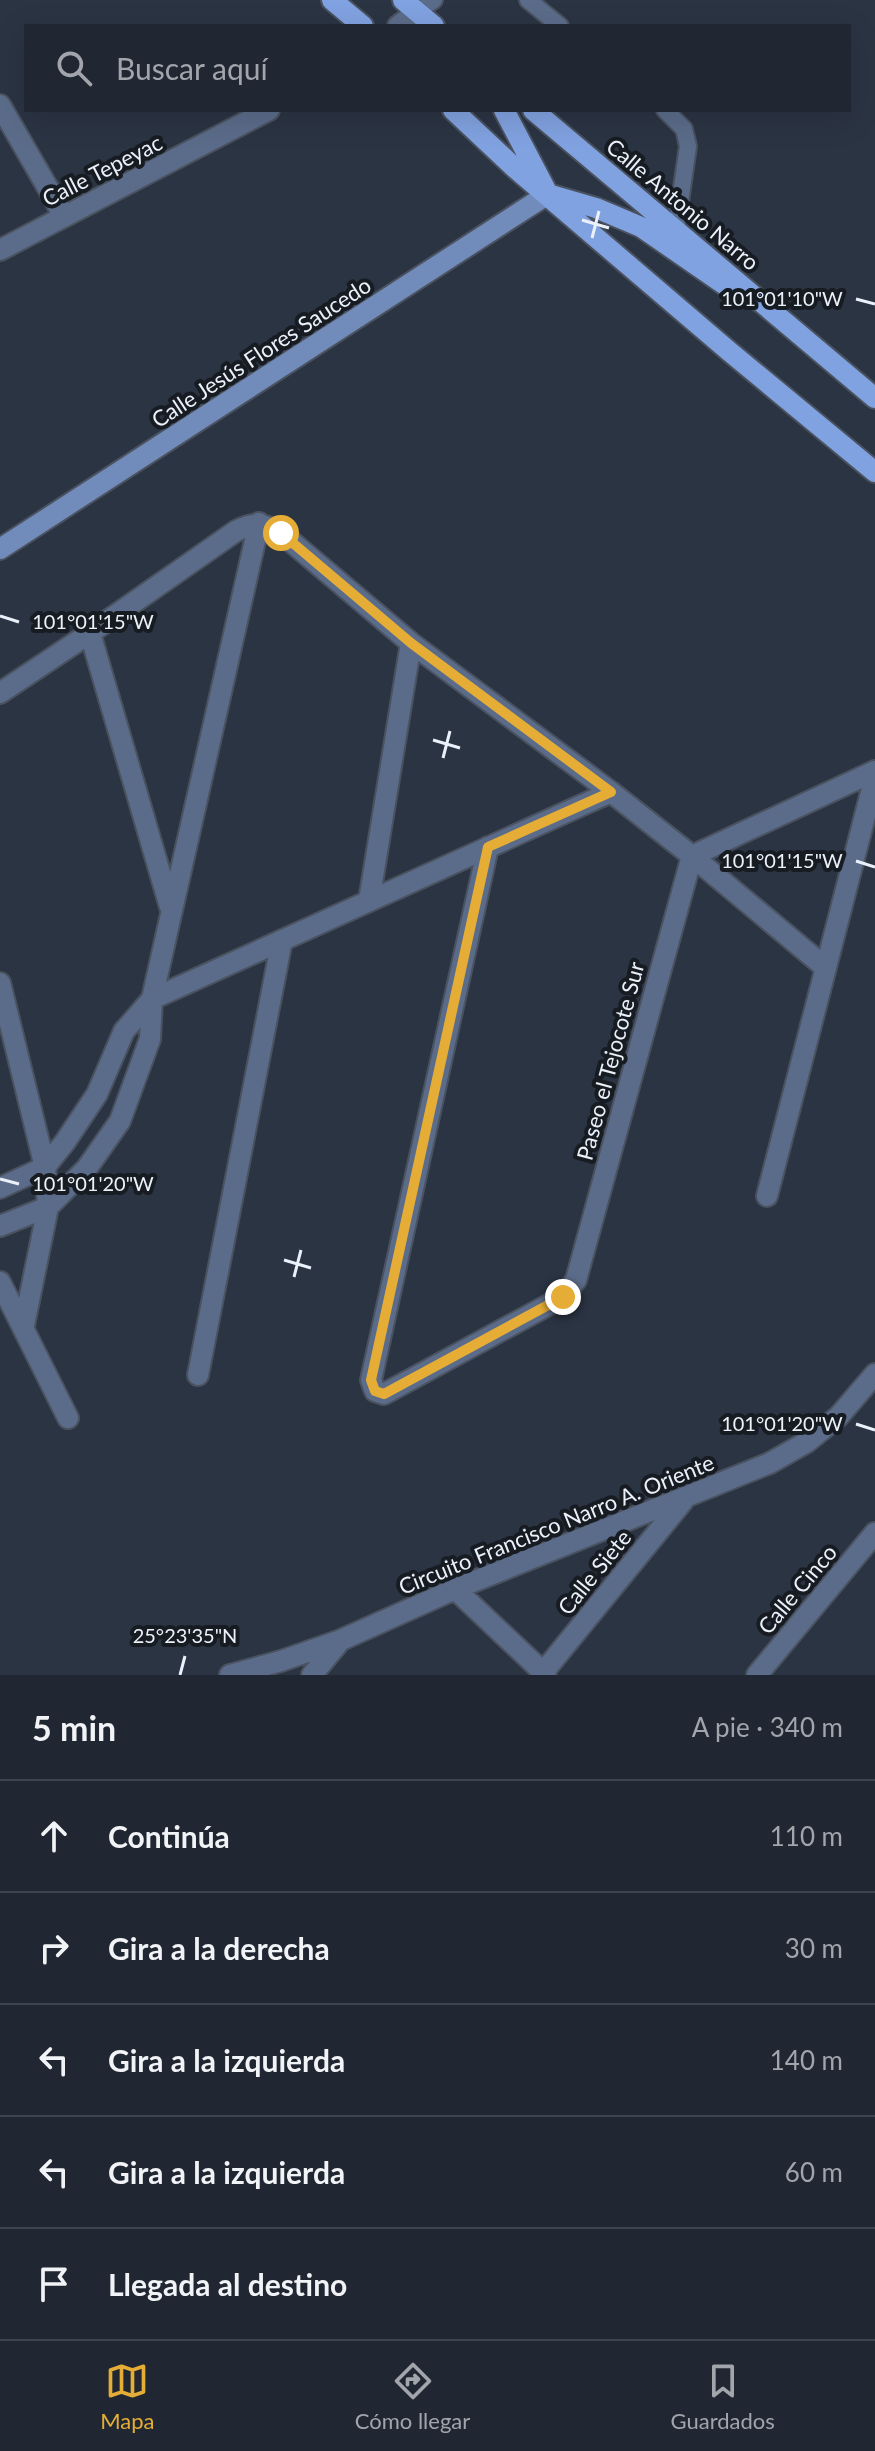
<!DOCTYPE html>
<html lang="es">
<meta charset="utf-8">
<style>
body{margin:0;font-family:Lato,sans-serif;background:#282f3a;color:#f1f3f6}
.stop{position:absolute;width:24px;height:24px;margin:-18px;border:6px solid #e5ad35;border-radius:50%;background:#fff}
.stop.end{background:#e5ad35;border-color:#fff;box-shadow:0 2px 8px #0008}
.list{margin:0;padding:0;list-style:none}
h2{display:flex;justify-content:space-between;align-items:center;height:104px;margin:0;padding:0 32px;font-size:34px}
h2 small{font-size:26px;font-weight:400;color:#a2a5ac}
.list li{display:grid;grid-template-columns:52px 1fr auto;gap:24px;align-items:center;box-sizing:border-box;height:112px;padding:0 32px;border-top:2px solid #3d444d}
.list b{display:block;font-size:30px;white-space:nowrap}
.list em{font-size:26px;font-style:normal;color:#a2a5ac}
.icon{flex:none;width:44px;height:44px;fill:none;stroke:currentColor;stroke-width:2;stroke-linecap:round;stroke-linejoin:round}
.map{position:relative;flex:none;width:875px;height:1675px;overflow:hidden}
.search{position:absolute;background:#202732;box-shadow:0 8px 32px #0002;left:24px;right:24px;top:24px;height:88px;display:flex;align-items:center;gap:20px;box-sizing:border-box;padding:0 28px;border-radius:0px;color:#a2a5ac;font-size:30px}
.sheet{height:664px;background:#202732}
nav{display:flex;justify-content:space-around;align-items:center;box-sizing:border-box;height:112px;border-top:2px solid #3d444d;background:#202732;font-size:22px;color:#a2a5ac}
nav a{display:grid;justify-items:center;gap:4px}
nav .on{color:#e5ad35}
.map>svg:first-child{display:block}
</style>
<div class="map">
<svg width="875" height="1675" viewBox="0 0 875 1675">
<rect width="100%" height="100%" fill="#2b3443"/>
<g fill="none" stroke-linecap="round" stroke-linejoin="round">
<g stroke="#4a5260" stroke-width="20">
<path id="lane" d="M 528,0 L 560,26
M 417,12 L 434,0
M 665,110 L 684,129 L 688,146 L 676,230"/>
</g>
<g stroke="#4a5260" stroke-width="24">
<path id="street" d="M 398,26 L 417,12
M 0,105 L 64,216
M 0,250 L 269,110
M 90,633 L 170,907
M 0,693 L 90,633 L 236,531 C 254,522 264,523 281,533 L 411,643 L 611,792 L 692,856 L 826,968
M 488,847 L 371,1380 L 375,1391 L 384,1394 L 563,1297 L 576,1280 L 692,856 L 875,771
M 369,901 L 411,643
M 0,983 L 45,1167 L 48,1207 L 24,1325
M 0,1188 L 45,1167 L 65,1142 L 97,1094 L 124,1031 L 152,999 L 611,792
M 767,1196 L 875,777
M 0,1226 L 48,1207 L 87,1168 L 120,1121 L 150,1039 L 152,999 L 259,523
M 0,1282 L 68,1418
M 198,1375 L 282,940
M 455,1589 L 546,1675
M 230,1675 L 281,1661 L 341,1640 L 455,1589 L 770,1463 L 807,1442 L 839,1416 L 875,1374
M 312,1675 L 340,1641
M 541,1675 L 683,1501
M 757,1675 L 875,1533"/>
</g>
<g stroke="#4a5260" stroke-width="24">
<path id="secondary" d="M 0,549 L 548,194"/>
</g>
<g stroke="#4a5260" stroke-width="24">
<path id="primary" d="M 332,0 L 363,26
M 403,0 L 434,26
M 453,110 L 517,170 L 730,352 L 875,472
M 504,110 L 548,194 L 596,208 L 641,227 L 725,285
M 533,110 L 875,398"/>
</g>
<use href="#lane" stroke="#5b6c8a" stroke-width="16"/>
<use href="#street" stroke="#5b6c8a" stroke-width="20"/>
<use href="#secondary" stroke="#718bba" stroke-width="20"/>
<use href="#primary" stroke="#81a2e0" stroke-width="20"/>
</g>
<g fill="none" stroke-linecap="round" stroke-linejoin="round">
<path stroke="#e5ad35" stroke-width="10" d="M 281,533 L 411,643 L 611,792 L 488,847 L 371,1380 L 375,1391 L 384,1394 L 563,1297"/>
</g>
<path fill="none" stroke="#ebf1fb" stroke-width="3" d="M 582,220 L 609,228M 592,238 L 599,211M 856,299 L 875,304M 0,616 L 19,622M 433,740 L 460,748M 443,758 L 450,731M 856,861 L 875,867M 0,1179 L 19,1184M 284,1260 L 311,1268M 294,1277 L 301,1250M 856,1424 L 875,1430M 180,1675 L 185,1656"/>
<g text-anchor="middle" dominant-baseline="central" stroke-width="8" stroke-linejoin="round" paint-order="stroke">
<g font-size="22" fill="#ebf1fb" stroke="#171b22">
<text transform="translate(102 170) rotate(-27)">Calle Tepeyac</text>
<text transform="translate(683 204) rotate(40)">Calle Antonio Narro</text>
<text transform="translate(261 352) rotate(-33)">Calle Jesús Flores Saucedo</text>
<text transform="translate(610 1061) rotate(-75)">Paseo el Tejocote Sur</text>
<text transform="translate(556 1524) rotate(-22)">Circuito Francisco Narro A. Oriente</text>
<text transform="translate(594 1572) rotate(-51)">Calle Siete</text>
<text transform="translate(797 1589) rotate(-50)">Calle Cinco</text>
</g>
</g>
<g font-size="20" text-anchor="middle" fill="#ebf1fb" stroke="#171b22" stroke-width="8" stroke-linejoin="round" paint-order="stroke">
<text x="782" y="306">101°01'10"W</text>
<text x="93" y="629">101°01'15"W</text>
<text x="782" y="868">101°01'15"W</text>
<text x="93" y="1191">101°01'20"W</text>
<text x="782" y="1431">101°01'20"W</text>
<text x="185" y="1643">25°23'35"N</text>
</g>
</svg>
<div class="stop" style="left:281px;top:533px"></div>
<div class="stop end" style="left:563px;top:1297px"></div>
<div class="search"><svg class="icon" aria-label="search" viewBox="0 0 24 24"><circle cx="10" cy="10" r="6"/><path d="M15 15l6 6"/></svg>Buscar aquí</div>
</div>
<section class="sheet">
<h2>5 min<small>A pie · 340 m</small></h2>
<ul class="list">
<li><svg class="icon" aria-label="ahead" viewBox="0 0 24 24"><path d="M12 20V5M6 11l6-6 6 6"/></svg><div><b>Continúa</b></div><em>110 m</em></li>
<li><svg class="icon" aria-label="right" viewBox="0 0 24 24"><path d="M7 20v-9h11M14 6l5 5-5 5"/></svg><div><b>Gira a la derecha</b></div><em>30 m</em></li>
<li><svg class="icon" aria-label="left" viewBox="0 0 24 24"><path d="M17 20v-9H6M10 6l-5 5 5 5"/></svg><div><b>Gira a la izquierda</b></div><em>140 m</em></li>
<li><svg class="icon" aria-label="left" viewBox="0 0 24 24"><path d="M17 20v-9H6M10 6l-5 5 5 5"/></svg><div><b>Gira a la izquierda</b></div><em>60 m</em></li>
<li><svg class="icon" aria-label="arrive" viewBox="0 0 24 24"><path d="M6 21V4h12l-3 4 3 4H6"/></svg><div><b>Llegada al destino</b></div></li>
</ul>
</section>
<nav>
<a class="on"><svg class="icon" aria-label="map" viewBox="0 0 24 24"><path d="M3 6l6-2 6 2 6-2v14l-6 2-6-2-6 2zM9 4v14M15 6v14"/></svg>Mapa</a>
<a><svg class="icon" aria-label="directions" viewBox="0 0 24 24"><path d="M12 3l9 9-9 9-9-9zM9 14v-3h6M13 9l2 2-2 2"/></svg>Cómo llegar</a>
<a><svg class="icon" aria-label="saved" viewBox="0 0 24 24"><path d="M7 4h10v16l-5-4-5 4z"/></svg>Guardados</a>
</nav>
